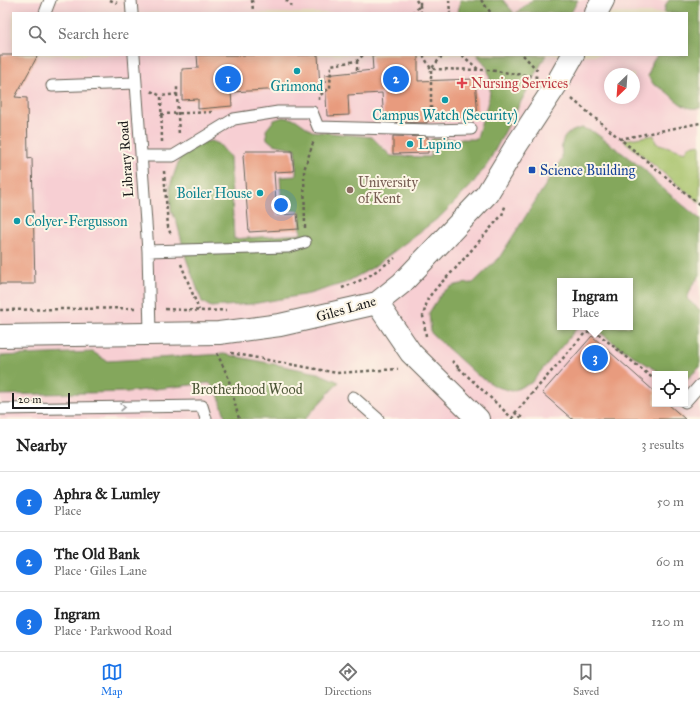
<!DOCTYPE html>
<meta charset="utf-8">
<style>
body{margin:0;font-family:"IM FELL Great Primer",serif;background:#f2f2f2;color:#222}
.controls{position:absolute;right:12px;bottom:12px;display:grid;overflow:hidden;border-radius:0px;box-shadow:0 2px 10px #0003}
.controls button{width:36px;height:36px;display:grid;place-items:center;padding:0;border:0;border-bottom:1px solid #e0e0e0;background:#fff;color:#222;font:20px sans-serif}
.compass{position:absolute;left:604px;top:68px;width:36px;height:36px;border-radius:50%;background:#fff;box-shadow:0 2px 10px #0003;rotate:205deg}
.scale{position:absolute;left:12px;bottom:10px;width:58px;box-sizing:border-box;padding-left:4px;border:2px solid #1c1c1c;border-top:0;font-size:11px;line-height:14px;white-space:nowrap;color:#1c1c1c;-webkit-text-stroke:3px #fcf5e5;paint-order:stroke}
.you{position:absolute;left:281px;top:205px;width:14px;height:14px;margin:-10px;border:3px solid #fff;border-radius:50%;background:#1a73e8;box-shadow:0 0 0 6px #1a73e833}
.badge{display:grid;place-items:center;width:26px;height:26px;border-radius:50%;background:#1a73e8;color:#fff;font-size:13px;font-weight:700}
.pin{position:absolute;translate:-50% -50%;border:2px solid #fff;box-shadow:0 1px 4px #0006}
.popup{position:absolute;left:557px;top:278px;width:76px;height:52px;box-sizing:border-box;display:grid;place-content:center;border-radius:0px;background:#fff;filter:drop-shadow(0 1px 3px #0005);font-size:13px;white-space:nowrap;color:#767676}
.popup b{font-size:15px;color:#222}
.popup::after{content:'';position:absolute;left:50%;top:100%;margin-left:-8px;border:8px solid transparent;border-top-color:#fff}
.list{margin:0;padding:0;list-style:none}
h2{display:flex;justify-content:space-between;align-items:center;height:52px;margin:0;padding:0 16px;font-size:17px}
h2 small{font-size:13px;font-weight:400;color:#767676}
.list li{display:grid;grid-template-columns:26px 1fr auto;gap:12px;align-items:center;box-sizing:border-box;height:60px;padding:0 16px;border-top:1px solid #e0e0e0}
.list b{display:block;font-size:15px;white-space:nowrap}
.list p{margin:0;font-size:13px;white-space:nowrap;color:#767676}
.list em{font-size:13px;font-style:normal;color:#767676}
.icon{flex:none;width:22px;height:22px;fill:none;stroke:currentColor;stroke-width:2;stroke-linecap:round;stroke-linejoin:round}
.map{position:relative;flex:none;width:700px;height:419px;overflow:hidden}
.search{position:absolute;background:#fff;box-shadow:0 2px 10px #0003;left:12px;right:12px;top:12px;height:44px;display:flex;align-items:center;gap:10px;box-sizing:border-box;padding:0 14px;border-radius:0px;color:#767676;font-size:15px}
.sheet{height:232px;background:#fff}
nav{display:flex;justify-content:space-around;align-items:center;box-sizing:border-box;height:56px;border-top:1px solid #e0e0e0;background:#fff;font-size:11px;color:#767676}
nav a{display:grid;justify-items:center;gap:2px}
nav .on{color:#1a73e8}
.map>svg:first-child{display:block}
</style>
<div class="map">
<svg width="700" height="419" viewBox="0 0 700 419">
<rect width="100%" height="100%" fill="#fcf5e5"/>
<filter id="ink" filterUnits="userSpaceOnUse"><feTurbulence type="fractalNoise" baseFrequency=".025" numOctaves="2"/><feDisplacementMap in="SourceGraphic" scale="8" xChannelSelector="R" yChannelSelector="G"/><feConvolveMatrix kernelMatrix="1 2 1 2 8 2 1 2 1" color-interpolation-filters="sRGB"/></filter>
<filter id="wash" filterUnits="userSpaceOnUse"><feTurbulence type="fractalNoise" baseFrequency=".012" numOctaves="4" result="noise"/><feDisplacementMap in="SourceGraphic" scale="16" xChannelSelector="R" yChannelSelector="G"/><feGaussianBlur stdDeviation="0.9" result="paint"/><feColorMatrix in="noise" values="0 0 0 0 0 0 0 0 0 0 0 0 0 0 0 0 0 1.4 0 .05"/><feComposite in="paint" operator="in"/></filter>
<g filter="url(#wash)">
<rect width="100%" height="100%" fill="#ece3c2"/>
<path fill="#f7cfd3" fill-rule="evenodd" d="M 0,0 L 700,0 L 700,419 L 0,419 ZM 13,13 L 687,13 L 687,55 L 13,55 ZM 610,74 L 634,74 L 634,98 L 610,98 ZM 560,281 L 630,281 L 630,327 L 560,327 ZM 655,374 L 685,374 L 685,404 L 655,404 Z"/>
<path fill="#a5c168" stroke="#606e42" d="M 654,135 L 656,143 L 685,152 L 690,146 L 700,144 L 700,203 L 623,140 Z"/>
<path fill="#84a75c" stroke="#50623c" d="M 460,0 L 503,0 L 514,13 L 458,13 Z
M 532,0 L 578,0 L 571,13 L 516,13 Z
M 669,0 L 700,0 L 700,108 C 678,112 672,90 654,85 L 648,76 L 652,63 L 657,55 L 687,55 L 687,13 L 664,13 L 666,4 Z
M 477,55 L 546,55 L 487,165 L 469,188 L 441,216 L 372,268 L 345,283 L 309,294 L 252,304 L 211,307 L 202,302 L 186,258 L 177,223 L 171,210 L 170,186 L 180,157 L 202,142 L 212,141 L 219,144 L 230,157 L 234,239 L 301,234 L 300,211 L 282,210 L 280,177 L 296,176 L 296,149 L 273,144 L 267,139 L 266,130 L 274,120 L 283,117 L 295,119 L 312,131 L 372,137 L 391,156 L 431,157 L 431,139 L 477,139 C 481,116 496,94 488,71 C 487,65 481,60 477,55 Z
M 582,128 L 594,132 L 645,170 L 656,183 L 700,219 L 700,275 L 692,286 L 687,299 L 700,310 L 700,367 L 685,381 L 685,374 L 662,374 L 619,347 L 593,327 L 630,327 L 630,281 L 560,281 L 560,327 L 578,327 L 531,383 L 512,391 L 497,387 L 477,375 L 431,333 L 429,313 C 443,290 446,284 473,283 L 499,258 L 562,159 C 560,139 563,133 582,128 Z
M 93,352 L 107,361 L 224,354 L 318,373 L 339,382 L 305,419 L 226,419 L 217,391 L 209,383 L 128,392 L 0,395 L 0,356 Z"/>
<g id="blocks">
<path fill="#e89b7e" d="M 0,55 L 38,55 L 15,97 L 27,98 L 28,159 L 32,158 L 35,284 L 0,284 Z
M 197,55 L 318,55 L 320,87 L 231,92 L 232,106 L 198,109 L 198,99 L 182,100 L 182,69 L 198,68 Z
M 372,55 L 418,55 L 418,81 L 475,79 L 478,118 L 427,121 L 427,123 L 384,122 L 382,93 L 348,95 L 349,115 L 327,116 L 325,75 L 373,70 Z
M 393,136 L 428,137 L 428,153 L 393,154 Z
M 246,151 L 292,151 L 294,171 L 274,172 L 277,215 L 297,214 L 299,229 L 249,232 L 243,156 Z
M 592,336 L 655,392 L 655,404 L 668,404 L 685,419 L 572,419 L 542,393 Z"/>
</g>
</g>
<g filter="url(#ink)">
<use href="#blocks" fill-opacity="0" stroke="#656256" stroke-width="1"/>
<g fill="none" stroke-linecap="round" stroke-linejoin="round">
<g stroke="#656256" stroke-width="13">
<path id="lane" d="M 131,0 L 132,13
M 45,13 L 50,0
M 134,55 L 148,251 L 150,333
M 52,86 L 135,83
M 141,156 L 173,156 L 234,119 L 278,112 L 312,112 L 318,127 L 432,130 L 471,129
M 148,251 L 288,247 L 305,242
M 353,397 L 378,419
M 685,402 L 700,385
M 0,409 L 202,406 L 206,419"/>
</g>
<g stroke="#656256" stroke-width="24">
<path id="street" d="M 596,13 L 603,0
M 377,303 L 411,353 L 478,419
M 0,336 L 219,333 L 280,325 L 377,303 L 402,283 L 487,194 L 516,146 L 556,85 L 573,55"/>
</g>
<path stroke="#656256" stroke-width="2.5" stroke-dasharray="3 3" stroke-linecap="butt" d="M 110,0 L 117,3
M 252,0 L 253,11
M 286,0 L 294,9
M 416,0 L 420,6 L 421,13
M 449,0 L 450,13
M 481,0 L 491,13
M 412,13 L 420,6 L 420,0
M 423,55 L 431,69 L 488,70 L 538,77
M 462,55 L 479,70
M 523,55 L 539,72
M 357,61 L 357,73
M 151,91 L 161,96
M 177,94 L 179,136
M 572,99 L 700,205
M 319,100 L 319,96 L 330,88 L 331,65 L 357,61 L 363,55
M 161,114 L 214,112
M 431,115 L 431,69 L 443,55
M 620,139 L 700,123
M 162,142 L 161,96 L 177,94 L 177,85
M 164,171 L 168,227 L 171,235
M 305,228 L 304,170 L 314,140
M 181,264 L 199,310
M 342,288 L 366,278 L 395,258
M 165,309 L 206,311 L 226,310
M 0,310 L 136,308
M 426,336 L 423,316 L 428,298 L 438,286 L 455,269 L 502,215 L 506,204
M 217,353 L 228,377 L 239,419
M 231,353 L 337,373 L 398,369
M 452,361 L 459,368 L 458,370
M 459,368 L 513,419
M 515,413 L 585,333 L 596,332 L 655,380
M 512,419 L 515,413 L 524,419"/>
<use href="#lane" stroke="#fff" stroke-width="11"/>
<use href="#street" stroke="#fff" stroke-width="22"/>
</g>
<defs><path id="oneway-chevron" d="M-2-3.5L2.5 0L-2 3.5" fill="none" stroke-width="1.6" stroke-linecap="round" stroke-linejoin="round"/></defs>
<use stroke="#999" href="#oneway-chevron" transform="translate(123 407) rotate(-1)"/>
</g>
<g fill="#0f9aa8" stroke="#fcf5e5" stroke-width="1.5">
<circle cx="297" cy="71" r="4"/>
<circle cx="445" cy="100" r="4"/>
<circle cx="410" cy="144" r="4"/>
<circle cx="260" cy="193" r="4"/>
<circle cx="17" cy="221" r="4"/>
</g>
<path fill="#e0444e" stroke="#fcf5e5" stroke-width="1.5" d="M460 77h4v4h4v4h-4v4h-4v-4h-4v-4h4z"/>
<rect fill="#1a4fb4" stroke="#fcf5e5" stroke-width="1.5" x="528" y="166" width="8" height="8" rx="2"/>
<circle fill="#8d6e63" stroke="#fcf5e5" stroke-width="1.5" cx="350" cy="190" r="4"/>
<g text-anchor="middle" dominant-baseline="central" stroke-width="4" stroke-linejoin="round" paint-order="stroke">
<g font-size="14" fill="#be3a42" stroke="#fcf5e5" text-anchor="start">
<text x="471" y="83">Nursing Services</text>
</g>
<g font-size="14" fill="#0d838f" stroke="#fcf5e5">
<text x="297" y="86">Grimond</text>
<text x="445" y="115">Campus Watch (Security)</text>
<text x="418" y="144" text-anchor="start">Lupino</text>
<text x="252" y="193" text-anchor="end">Boiler House</text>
<text x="25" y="221" text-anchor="start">Colyer-Fergusson</text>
</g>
<g font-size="14" fill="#1c1c1c" stroke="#fcf5e5">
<text transform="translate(126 159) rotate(-94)">Library Road</text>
<text transform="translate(346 309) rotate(-16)">Giles Lane</text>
</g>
<g font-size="14" fill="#164399" stroke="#fcf5e5" text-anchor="start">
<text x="540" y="170">Science Building</text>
</g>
<g font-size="14" fill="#785e54" stroke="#fcf5e5" text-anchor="start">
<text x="358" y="182">University<tspan x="358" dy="16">of Kent</tspan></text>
</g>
<g font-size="14" fill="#4c5637" stroke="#fcf5e5">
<text x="247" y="389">Brotherhood Wood</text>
</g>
</g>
</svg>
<div class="controls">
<button><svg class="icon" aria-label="locate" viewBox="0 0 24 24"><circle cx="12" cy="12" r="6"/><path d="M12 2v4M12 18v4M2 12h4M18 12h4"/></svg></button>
</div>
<svg class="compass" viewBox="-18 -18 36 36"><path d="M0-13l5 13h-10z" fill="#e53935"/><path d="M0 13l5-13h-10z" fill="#767676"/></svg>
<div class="scale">20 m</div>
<div class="you"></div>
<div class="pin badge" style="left:228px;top:79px">1</div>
<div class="pin badge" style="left:396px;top:79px">2</div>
<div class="pin badge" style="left:595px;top:358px">3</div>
<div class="popup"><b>Ingram</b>Place</div>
<div class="search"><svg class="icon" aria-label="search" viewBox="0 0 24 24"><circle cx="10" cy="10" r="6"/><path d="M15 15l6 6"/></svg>Search here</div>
</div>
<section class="sheet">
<h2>Nearby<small>3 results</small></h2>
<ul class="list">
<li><span class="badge">1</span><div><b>Aphra &amp; Lumley</b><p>Place</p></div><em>50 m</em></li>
<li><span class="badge">2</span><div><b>The Old Bank</b><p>Place · Giles Lane</p></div><em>60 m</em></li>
<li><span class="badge">3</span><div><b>Ingram</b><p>Place · Parkwood Road</p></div><em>120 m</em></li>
</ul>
</section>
<nav>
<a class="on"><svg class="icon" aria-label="map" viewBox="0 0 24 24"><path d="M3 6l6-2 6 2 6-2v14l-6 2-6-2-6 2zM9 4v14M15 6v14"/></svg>Map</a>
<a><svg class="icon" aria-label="directions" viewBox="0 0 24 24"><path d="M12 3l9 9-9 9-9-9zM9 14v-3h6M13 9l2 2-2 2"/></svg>Directions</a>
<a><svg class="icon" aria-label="saved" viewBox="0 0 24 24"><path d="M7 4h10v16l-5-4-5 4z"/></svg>Saved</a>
</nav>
